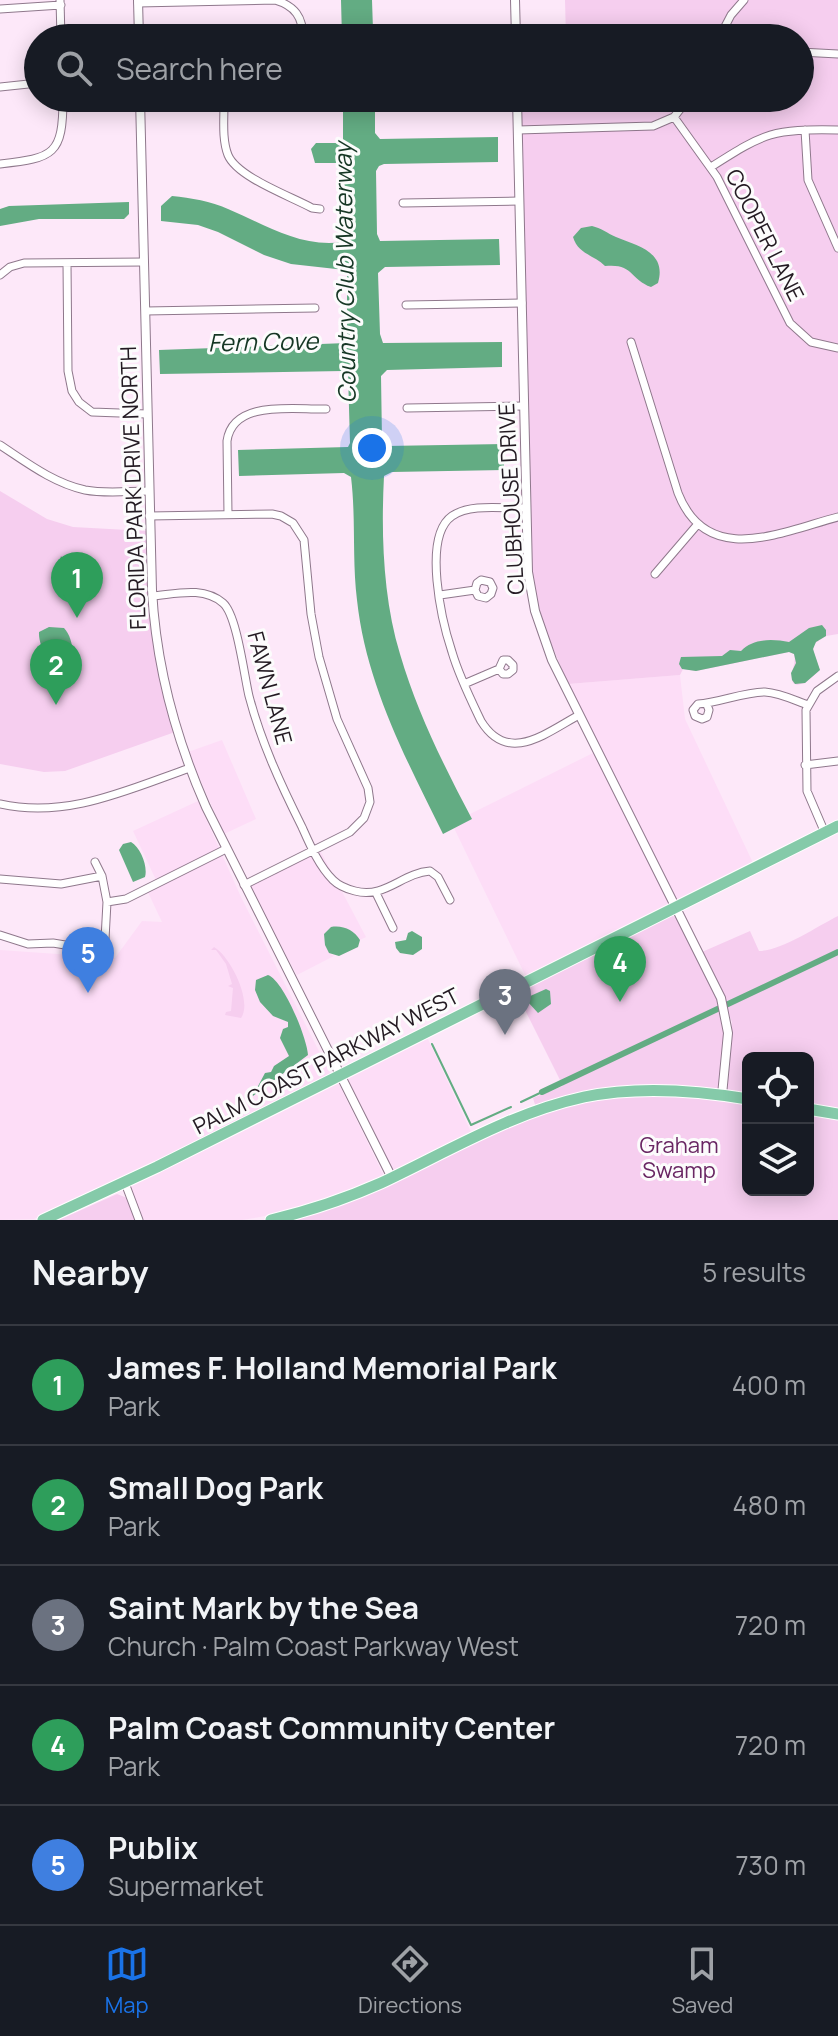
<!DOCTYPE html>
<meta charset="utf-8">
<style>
body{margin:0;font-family:Manrope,sans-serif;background:#20242c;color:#f1f3f6}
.controls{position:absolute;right:24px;bottom:24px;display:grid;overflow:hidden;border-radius:12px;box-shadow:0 4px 20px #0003}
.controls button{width:72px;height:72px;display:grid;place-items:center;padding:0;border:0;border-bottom:2px solid #363941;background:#171b24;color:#f1f3f6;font:40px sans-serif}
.you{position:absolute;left:372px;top:448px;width:28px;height:28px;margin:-20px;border:6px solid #fff;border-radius:50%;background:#1a73e8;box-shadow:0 0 0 12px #1a73e833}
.badge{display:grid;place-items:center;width:52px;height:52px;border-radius:50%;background:#1a73e8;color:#fff;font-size:26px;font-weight:700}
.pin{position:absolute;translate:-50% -66px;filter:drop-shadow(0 2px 4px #0008)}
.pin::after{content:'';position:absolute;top:42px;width:28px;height:24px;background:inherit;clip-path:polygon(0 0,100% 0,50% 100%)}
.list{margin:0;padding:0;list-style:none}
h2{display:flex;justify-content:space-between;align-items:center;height:104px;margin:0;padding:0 32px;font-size:34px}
h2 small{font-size:26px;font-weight:400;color:#9ea1a6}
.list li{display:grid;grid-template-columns:52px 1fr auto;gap:24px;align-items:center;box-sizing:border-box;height:120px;padding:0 32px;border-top:2px solid #363941}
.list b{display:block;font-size:30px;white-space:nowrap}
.list p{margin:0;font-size:26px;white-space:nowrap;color:#9ea1a6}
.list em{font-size:26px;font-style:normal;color:#9ea1a6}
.icon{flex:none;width:44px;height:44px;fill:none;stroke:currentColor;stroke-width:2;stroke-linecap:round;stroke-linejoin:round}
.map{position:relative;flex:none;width:838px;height:1220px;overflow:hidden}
.search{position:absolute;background:#171b24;box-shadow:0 4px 20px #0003;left:24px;right:24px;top:24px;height:88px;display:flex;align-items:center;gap:20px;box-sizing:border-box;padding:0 28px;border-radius:44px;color:#9ea1a6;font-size:30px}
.sheet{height:704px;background:#171b24}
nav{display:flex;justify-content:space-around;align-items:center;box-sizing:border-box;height:112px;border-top:2px solid #363941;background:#171b24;font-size:22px;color:#9ea1a6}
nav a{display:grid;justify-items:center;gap:4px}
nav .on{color:#1a73e8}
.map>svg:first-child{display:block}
</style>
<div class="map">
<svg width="838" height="1220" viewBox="0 0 838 1220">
<rect width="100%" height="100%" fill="#fde8f9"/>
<path fill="#fdddf7" d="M 680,675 L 685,719 L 754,865 L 677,904 L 568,684 Z
M 222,740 L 256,819 L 224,834 L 188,752 Z
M 595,752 L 672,907 L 527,979 L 454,828 L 472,819 L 470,814 Z
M 198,801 L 241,897 L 331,1075 L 177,1152 L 34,1219 L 0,1220 L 0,950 L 115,958 L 142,921 L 162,922 L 145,886 L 156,880 L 133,831 Z
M 320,850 L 366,937 L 360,940 L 357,936 L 329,953 L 334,956 L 297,975 L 248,887 Z
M 427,1037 L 471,1132 L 392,1171 L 344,1078 Z
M 338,1082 L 384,1176 L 312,1205 L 260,1217 L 242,1220 L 142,1220 L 130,1187 Z"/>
<path fill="#f6ceef" d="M 565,0 L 838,0 L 838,634 L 826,636 L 814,644 L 813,654 L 820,670 L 805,683 L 797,685 L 793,683 C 789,671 797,665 794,654 L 789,652 L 696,671 L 683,669 L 680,675 L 568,684 L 541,619 L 532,569 L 521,98 L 800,98 L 800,38 L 566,38 Z
M 0,491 L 47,519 L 73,527 L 146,531 L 152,590 L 175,732 L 65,771 L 44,772 L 0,764 Z
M 669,915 L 676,917 C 711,983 736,1012 718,1091 L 644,1087 L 536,1108 L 533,1098 L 563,1086 L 516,992 Z
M 838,916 L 838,1110 L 808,1106 L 808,1058 L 748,1058 L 748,1096 L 726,1093 L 732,1022 L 702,952 L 750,931 L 759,951 C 781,951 816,927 838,916 Z
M 214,947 C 230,956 253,1001 241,1018 L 225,1015 L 226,1012 L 231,1011 L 233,988 L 228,986 L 232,984 L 226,964 L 216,950 L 211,950 Z
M 694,1095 L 748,1103 L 748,1190 L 808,1190 L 808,1114 L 838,1119 L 838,1220 L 291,1220 L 554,1109 L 616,1096 Z
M 117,1194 L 127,1198 L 136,1220 L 59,1220 Z"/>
<path fill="#63ac83" d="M 341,0 L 372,0 L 373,30 L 378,37 L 495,34 L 495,38 L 342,38 Z
M 343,98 L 375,98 L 375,133 L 380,139 L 498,137 L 498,162 L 384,164 L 379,166 L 376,171 L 377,234 L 380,241 L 499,239 L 500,265 L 385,267 L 378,273 L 380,334 L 383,343 L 502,342 L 502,367 L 387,370 L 381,376 L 382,440 L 386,446 L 504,444 L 504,470 L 392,472 L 384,476 C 381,534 383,598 400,654 C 417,712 444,766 472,819 L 443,834 C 406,759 366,684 357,600 C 352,559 356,518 351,477 L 344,473 L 239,476 L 238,450 L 348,447 L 350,443 L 348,373 L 343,371 L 160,374 L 159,350 L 347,343 L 347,275 L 345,270 L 291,264 L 264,255 L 218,232 L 198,225 L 161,221 L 161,206 L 172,196 C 191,198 211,201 228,209 C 266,225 300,248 343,242 L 346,237 L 344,167 L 339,163 L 315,163 L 311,149 L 316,143 L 337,143 L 343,140 Z
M 129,202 L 129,214 L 124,219 L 39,219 L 0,226 L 0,209 L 9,206 Z
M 592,226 C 601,228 607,233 616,237 C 638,246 667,252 658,283 L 651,287 C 630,279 633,263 605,266 C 594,255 578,254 573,237 L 581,228 Z
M 61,556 L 79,583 L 76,591 L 66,589 L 54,582 Z
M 822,625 L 826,630 L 826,636 L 816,642 L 813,649 L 820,670 L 805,683 L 795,684 L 792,680 L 791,673 L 796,663 L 794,654 L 789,652 L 696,671 L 682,669 L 679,664 L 681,657 L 722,656 L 730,650 L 741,651 C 753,638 773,639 789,642 L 809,628 Z
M 49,627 L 64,628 C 75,639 76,668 65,679 C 53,671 38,647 39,632 Z
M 131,842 C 141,848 148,867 145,877 L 133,882 L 119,850 L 123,844 Z
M 331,927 C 343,925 354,930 360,940 L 358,947 L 339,956 L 329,953 L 325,945 L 324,934 Z
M 412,931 L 422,937 L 422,949 L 413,955 L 400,953 L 396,948 L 395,942 L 406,940 L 408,933 Z
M 268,975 C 284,981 307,1038 308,1055 L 253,1096 L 251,1091 L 257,1088 L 265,1073 L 271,1072 L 274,1066 L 289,1056 L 280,1038 L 283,1029 L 288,1027 L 288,1022 L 273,1016 L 260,1002 L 255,990 L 256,980 Z
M 546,989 L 550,991 L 551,1004 L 538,1013 L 527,1001 L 528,997 Z"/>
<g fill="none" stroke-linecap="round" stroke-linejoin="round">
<path stroke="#63ac83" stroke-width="2" d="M 432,1044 L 471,1125 L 511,1107
M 521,1102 L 542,1092"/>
<path stroke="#63ac83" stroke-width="6" d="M 542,1092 L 838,952"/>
<g stroke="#8f788c" stroke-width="9">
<path id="minor" d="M 60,0 L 61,38
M 138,3 L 275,0 C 295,6 303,17 303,38
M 0,9 L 61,5
M 723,30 L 738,38
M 719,38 L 731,15 L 744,0
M 800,52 L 838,54
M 0,87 L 38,83
M 401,100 L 516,98
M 224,104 C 224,120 222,140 228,155 C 237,177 290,196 312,208 L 320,209
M 140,107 L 269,104 L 290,98
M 674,117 L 717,177 L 790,323 L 811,342 L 838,348
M 518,130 L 653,126 L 674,117 L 689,98
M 805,130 L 808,180 L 838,248
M 0,164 C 54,158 63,155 63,98
M 711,167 C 766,132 772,129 838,130
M 403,203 L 519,201
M 67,263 L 68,371 L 72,391 L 79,402 L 92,412 L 147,414
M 0,275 L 10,267 L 24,263 L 144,262
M 406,305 L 522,303
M 146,311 L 315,308
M 631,342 L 678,493 C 707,568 781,532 838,517
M 407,408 L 524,406
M 0,445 C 26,462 53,483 85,490 C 106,494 128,491 149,491
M 526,508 C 504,509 471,503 452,516 C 422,537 442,622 452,652 C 459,676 470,698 481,721 C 508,765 546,733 579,715
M 228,514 L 227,441 C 233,399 294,410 326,409
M 149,516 L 272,514 L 281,516 L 293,523 L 304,540 L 311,614 L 319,657 L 337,719 L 368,788 L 370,802 L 364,818 L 350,832 L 244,885
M 655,574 L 697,525
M 440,595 L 475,590 L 477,583 L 481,580 L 490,582 L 493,588 L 491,594 L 486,598 L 478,596 L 475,590
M 152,596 C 176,594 203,586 223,603 C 237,615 244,675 249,696 C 261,742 281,785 302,827 C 310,845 319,866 333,880 C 339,886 347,889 355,891 C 385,899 402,873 430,871 L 438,877 L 450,900
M 464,684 L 499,669 L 503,660 L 508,660 L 513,665 L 513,670 L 508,674 L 503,674 L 499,669
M 707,705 L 709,710 L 707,717 L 702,719 L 695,716 L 693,710 L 698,704 C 719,703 743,692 765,692 C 780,693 794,700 808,705
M 805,765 L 838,761
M 0,804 C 67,819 127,790 190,768
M 825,833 L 807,791 L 806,710 L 817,691 L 838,676
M 95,862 L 102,876
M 0,879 L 61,884 L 102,876 L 107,902 L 126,899 L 226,849
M 376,893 L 393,928
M 0,935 L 28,944 L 53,943 L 95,950 L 105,939 L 107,902
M 125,1183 L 139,1220"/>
</g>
<g stroke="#8f788c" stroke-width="10">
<path id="tertiary" d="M 138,0 L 139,38
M 515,0 L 516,38
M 140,98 L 152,590 C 156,665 176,739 206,807 L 392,1178
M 517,98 L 528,572 L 535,611 L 552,660 L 721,998 L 728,1033 L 722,1095"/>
</g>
<g stroke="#fff" stroke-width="13">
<path id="primary" d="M 808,1109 L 838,1114
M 43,1220 L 157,1167 L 838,826
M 271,1220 C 309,1211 345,1199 381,1183 C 447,1152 511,1113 584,1097 C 637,1086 694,1090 748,1099"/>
</g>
<use href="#minor" stroke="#fff" stroke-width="7"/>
<use href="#tertiary" stroke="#fff" stroke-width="8"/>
<use href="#primary" stroke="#85caa9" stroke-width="11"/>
</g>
<g text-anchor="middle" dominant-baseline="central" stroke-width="6" stroke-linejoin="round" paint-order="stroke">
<g font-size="22" fill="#231a22" stroke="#fcfcfc">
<text transform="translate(765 235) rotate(63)">COOPER LANE</text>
<text transform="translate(133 488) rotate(-92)">FLORIDA PARK DRIVE NORTH</text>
<text transform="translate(511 499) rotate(-93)">CLUBHOUSE DRIVE</text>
<text transform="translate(270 688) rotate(75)">FAWN LANE</text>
<text transform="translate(326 1061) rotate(-27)">PALM COAST PARKWAY WEST</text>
</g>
<g font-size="22" fill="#692663" stroke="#fcfcfc">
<text x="679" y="1145">Graham<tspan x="679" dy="25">Swamp</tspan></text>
</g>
<g font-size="24" font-style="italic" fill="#163725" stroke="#fcfcfc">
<text transform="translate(344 273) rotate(-91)">Country Club Waterway</text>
<text transform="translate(263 341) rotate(-1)">Fern Cove</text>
</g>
</g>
</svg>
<div class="controls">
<button><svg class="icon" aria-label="locate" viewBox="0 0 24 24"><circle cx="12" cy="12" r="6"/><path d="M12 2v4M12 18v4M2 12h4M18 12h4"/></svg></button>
<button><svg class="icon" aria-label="layers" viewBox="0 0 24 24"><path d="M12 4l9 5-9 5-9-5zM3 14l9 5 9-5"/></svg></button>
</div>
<div class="you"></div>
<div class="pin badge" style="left:77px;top:618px;background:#2e9e5b">1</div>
<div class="pin badge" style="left:56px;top:705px;background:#2e9e5b">2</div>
<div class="pin badge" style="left:505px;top:1035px;background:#6b7280">3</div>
<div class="pin badge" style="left:620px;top:1002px;background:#2e9e5b">4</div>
<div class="pin badge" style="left:88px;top:993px;background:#3f7fe0">5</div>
<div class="search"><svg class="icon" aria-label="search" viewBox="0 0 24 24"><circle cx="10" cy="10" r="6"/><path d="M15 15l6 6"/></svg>Search here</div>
</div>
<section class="sheet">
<h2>Nearby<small>5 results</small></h2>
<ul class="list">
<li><span class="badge" style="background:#2e9e5b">1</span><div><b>James F. Holland Memorial Park</b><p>Park</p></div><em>400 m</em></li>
<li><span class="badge" style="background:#2e9e5b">2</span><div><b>Small Dog Park</b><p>Park</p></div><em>480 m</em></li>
<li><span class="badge" style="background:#6b7280">3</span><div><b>Saint Mark by the Sea</b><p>Church · Palm Coast Parkway West</p></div><em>720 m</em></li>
<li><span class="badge" style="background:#2e9e5b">4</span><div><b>Palm Coast Community Center</b><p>Park</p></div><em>720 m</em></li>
<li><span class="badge" style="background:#3f7fe0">5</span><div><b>Publix</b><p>Supermarket</p></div><em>730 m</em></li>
</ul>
</section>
<nav>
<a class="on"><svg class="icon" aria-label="map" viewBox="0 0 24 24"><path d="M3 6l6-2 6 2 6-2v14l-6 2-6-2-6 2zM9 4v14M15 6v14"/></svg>Map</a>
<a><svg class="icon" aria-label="directions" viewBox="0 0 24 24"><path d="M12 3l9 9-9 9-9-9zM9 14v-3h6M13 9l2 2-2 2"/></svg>Directions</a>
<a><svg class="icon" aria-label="saved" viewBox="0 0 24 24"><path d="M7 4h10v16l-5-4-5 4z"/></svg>Saved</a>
</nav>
